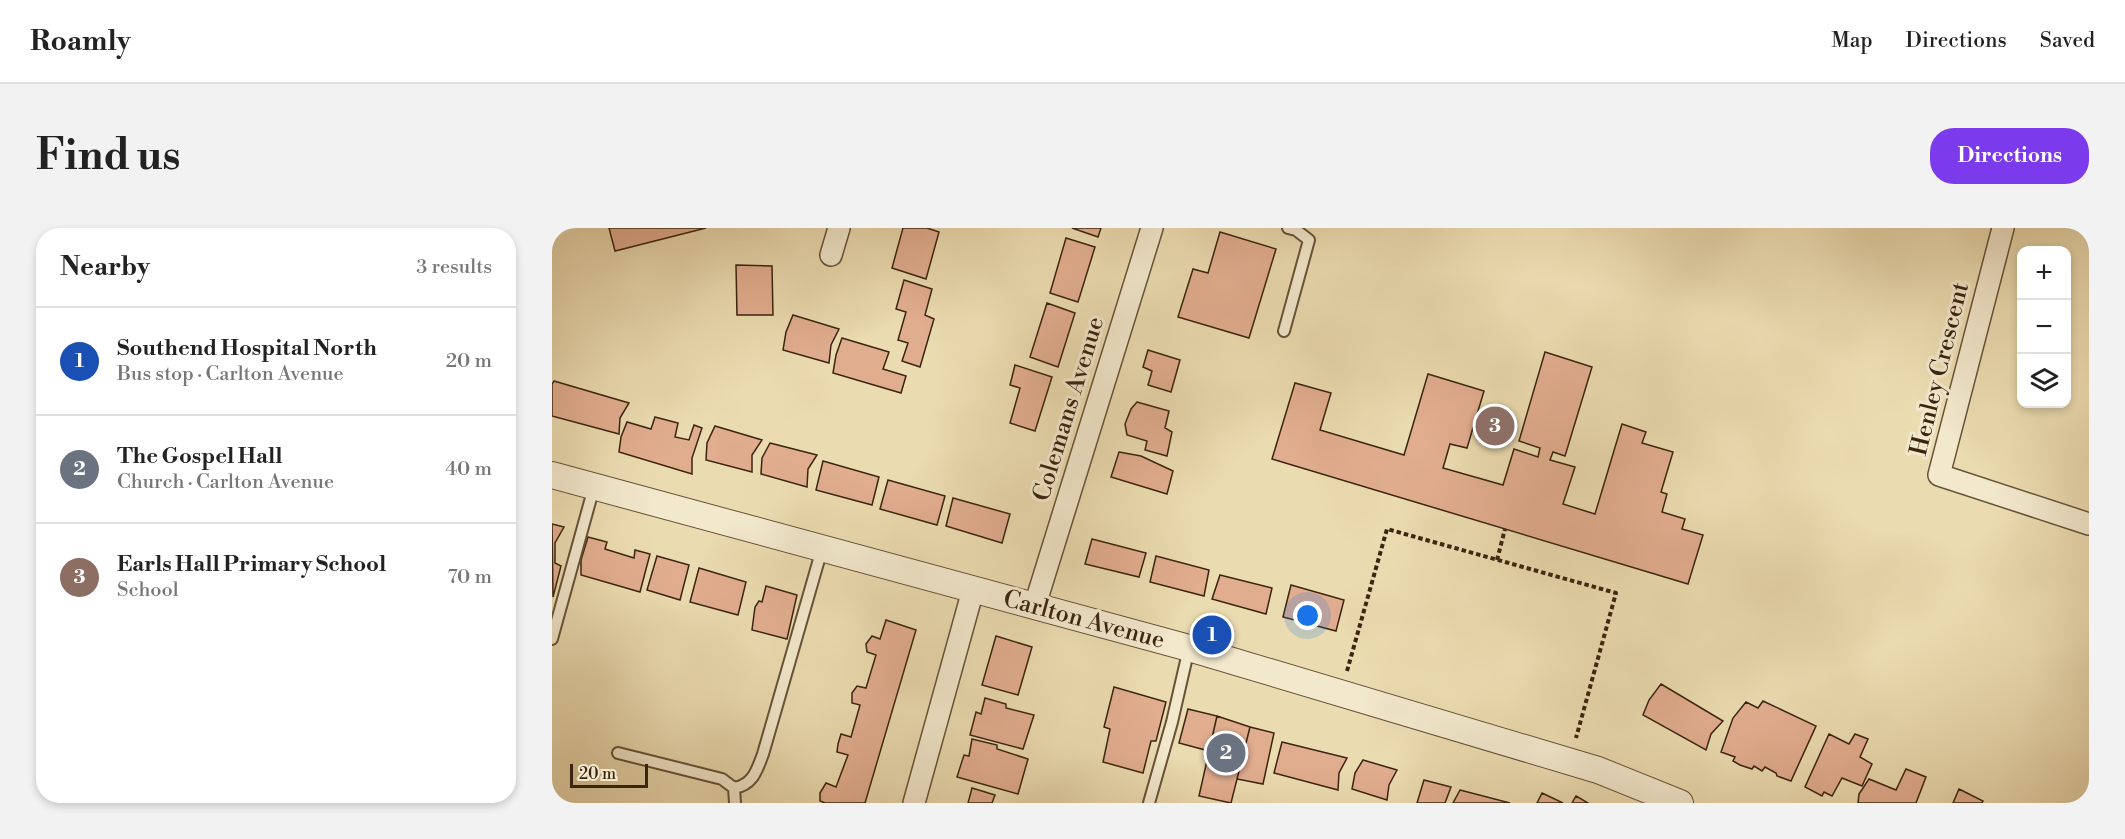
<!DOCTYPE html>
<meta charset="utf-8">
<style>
body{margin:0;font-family:"Libre Bodoni",serif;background:#f2f2f2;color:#222}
.controls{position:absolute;right:18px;top:18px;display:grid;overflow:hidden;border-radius:12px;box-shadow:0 3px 9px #0003}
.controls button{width:54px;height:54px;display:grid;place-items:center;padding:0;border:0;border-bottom:2px solid #e0e0e0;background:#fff;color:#222;font:30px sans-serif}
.scale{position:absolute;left:18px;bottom:15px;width:78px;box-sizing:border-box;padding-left:6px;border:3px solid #3b2410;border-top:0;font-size:16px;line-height:21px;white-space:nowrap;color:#3b2410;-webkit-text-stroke:4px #f2e8cc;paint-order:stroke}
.you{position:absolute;left:756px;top:388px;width:21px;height:21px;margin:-15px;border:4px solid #fff;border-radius:50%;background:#1a73e8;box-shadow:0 0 0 9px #1a73e833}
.badge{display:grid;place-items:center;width:39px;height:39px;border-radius:50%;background:#7c3aed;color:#fff;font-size:20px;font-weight:700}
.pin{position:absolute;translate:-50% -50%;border:3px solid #fff;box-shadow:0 2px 6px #0006}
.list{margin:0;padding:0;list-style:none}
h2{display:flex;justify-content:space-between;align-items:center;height:78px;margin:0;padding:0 24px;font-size:26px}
h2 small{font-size:20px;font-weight:400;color:#767676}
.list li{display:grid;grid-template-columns:39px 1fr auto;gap:18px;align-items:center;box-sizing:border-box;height:108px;padding:0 24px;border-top:2px solid #e0e0e0}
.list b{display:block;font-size:22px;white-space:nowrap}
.list p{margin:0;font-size:20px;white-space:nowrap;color:#767676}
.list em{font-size:20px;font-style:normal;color:#767676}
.icon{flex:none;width:33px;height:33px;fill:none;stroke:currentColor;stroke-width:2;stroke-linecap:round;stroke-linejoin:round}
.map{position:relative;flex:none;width:1537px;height:575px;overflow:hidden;border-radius:24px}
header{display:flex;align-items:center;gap:36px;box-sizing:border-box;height:84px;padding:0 30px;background:#fff;border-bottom:2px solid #e0e0e0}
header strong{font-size:28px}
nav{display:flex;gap:33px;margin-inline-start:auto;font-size:21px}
.intro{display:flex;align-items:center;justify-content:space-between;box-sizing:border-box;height:144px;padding:0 36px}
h1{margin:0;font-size:42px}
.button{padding:15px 27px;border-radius:24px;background:#7c3aed;color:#fff;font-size:21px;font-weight:700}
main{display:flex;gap:36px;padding:0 36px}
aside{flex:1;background:#fff;border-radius:24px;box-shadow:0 3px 9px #0003}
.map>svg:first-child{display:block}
</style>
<header>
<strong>Roamly</strong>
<nav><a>Map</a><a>Directions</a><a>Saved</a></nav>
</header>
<div class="intro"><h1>Find us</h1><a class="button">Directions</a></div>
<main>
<aside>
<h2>Nearby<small>3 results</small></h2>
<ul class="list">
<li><span class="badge" style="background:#1a4fb4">1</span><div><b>Southend Hospital North</b><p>Bus stop · Carlton Avenue</p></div><em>20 m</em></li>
<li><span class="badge" style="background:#6b7280">2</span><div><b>The Gospel Hall</b><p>Church · Carlton Avenue</p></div><em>40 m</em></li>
<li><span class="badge" style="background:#8d6e63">3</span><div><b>Earls Hall Primary School</b><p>School</p></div><em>70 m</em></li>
</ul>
</aside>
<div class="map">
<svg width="1537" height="575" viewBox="0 0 1537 575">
<rect width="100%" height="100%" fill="#ebdbb0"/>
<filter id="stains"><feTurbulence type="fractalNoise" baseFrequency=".00333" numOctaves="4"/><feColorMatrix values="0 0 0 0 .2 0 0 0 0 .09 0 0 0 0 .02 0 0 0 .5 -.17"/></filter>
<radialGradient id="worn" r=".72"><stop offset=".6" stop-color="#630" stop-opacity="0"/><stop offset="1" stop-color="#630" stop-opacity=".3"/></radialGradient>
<path fill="#e1ad8f" stroke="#3b2410" stroke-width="1.5" d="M 57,0 L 154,0 L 63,23 Z
M 351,0 L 375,0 L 387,4 L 374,51 L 340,40 Z
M 520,0 L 549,0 L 546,9 Z
M 668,4 L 724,21 L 697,110 L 626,89 L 641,41 L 656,45 Z
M 514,10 L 543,19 L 526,74 L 498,65 Z
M 184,37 L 220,38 L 221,87 L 185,87 Z
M 352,52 L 380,61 L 373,87 L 382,91 L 368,139 L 350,133 L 356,115 L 346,112 L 354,84 L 344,81 Z
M 495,75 L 523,85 L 506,139 L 478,129 Z
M 241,87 L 287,101 L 279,117 L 277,135 L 231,122 L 234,104 Z
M 290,110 L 337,124 L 331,141 L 354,148 L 349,165 L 281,145 L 284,127 Z
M 596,122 L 628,132 L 619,164 L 596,157 L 600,143 L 591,139 Z
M 993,124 L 1040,139 L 1013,228 L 1001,224 L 998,232 L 1023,239 L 1011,276 L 1043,286 L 1070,196 L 1094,204 L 1090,215 L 1121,224 L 1109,264 L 1115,266 L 1110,284 L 1133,291 L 1130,301 L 1151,307 L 1136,356 L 720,231 L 743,155 L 779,165 L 768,202 L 852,227 L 876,146 L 932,163 L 915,220 L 898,216 L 891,240 L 951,257 L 962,221 L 986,229 L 988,220 L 967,213 Z
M 463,137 L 500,149 L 483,203 L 458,195 L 468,160 L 458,157 Z
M 2,153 L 77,175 L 68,190 L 67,206 L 0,188 L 0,156 Z
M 585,174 L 617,183 L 613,200 L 620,204 L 615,228 L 593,222 L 595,213 L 575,207 L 573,196 L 579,181 Z
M 103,189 L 126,195 L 123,209 L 137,212 L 142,197 L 150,200 L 140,230 L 140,246 L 67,224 L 69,209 L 75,194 L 99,201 Z
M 163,198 L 210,212 L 200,227 L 200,244 L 154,232 L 155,215 Z
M 218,215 L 265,227 L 256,241 L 255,259 L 209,246 L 210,230 Z
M 567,224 L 589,228 L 621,243 L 615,266 L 559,249 Z
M 271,233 L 327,249 L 320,277 L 264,262 Z
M 336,252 L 393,268 L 385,297 L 328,281 Z
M 401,270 L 458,286 L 450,315 L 394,298 Z
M 0,296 L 12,299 L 3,315 L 3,335 L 9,338 L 1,369 Z
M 36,309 L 55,314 L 53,321 L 82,330 L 83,322 L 98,326 L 88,364 L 29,347 L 29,332 Z
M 540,311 L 594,325 L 587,349 L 533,336 Z
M 105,328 L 137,337 L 128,372 L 95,362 Z
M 604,328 L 657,342 L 652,368 L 598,354 Z
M 147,340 L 194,354 L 186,387 L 138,374 Z
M 668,347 L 720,360 L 714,386 L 660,371 Z
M 739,357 L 792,372 L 784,403 L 731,389 Z
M 214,358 L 245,367 L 235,411 L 200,402 L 203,379 L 207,373 L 210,374 Z
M 334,392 L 364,402 L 313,575 L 273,575 L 268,573 L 268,565 L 274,555 L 284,559 L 296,527 L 285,524 L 286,516 L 289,506 L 299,509 L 308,477 L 300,475 L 300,465 L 305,458 L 314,460 L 324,427 L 315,424 L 314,416 L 320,408 L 328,411 Z
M 444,408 L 480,419 L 466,467 L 430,457 Z
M 1109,456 L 1171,493 L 1159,506 L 1154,522 L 1091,487 L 1097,472 Z
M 562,459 L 614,474 L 604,513 L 599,513 L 591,545 L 551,534 L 558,501 L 552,499 Z
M 433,470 L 454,476 L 454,480 L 482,487 L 471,521 L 418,507 L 424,484 L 429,486 Z
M 1211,473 L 1264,498 L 1239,553 L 1225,548 L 1224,545 L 1213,539 L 1210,543 L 1202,538 L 1200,541 L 1188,537 L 1181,533 L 1183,529 L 1169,524 L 1181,490 L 1194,474 L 1206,480 Z
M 636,481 L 665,488 L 657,523 L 627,515 Z
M 665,488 L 698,499 L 679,575 L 647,568 Z
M 698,499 L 722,505 L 711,556 L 685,551 Z
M 1277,506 L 1297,516 L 1303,506 L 1316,511 L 1308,529 L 1320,536 L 1310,558 L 1290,550 L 1280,568 L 1272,564 L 1270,568 L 1253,559 Z
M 420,511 L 445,517 L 445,521 L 476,531 L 466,566 L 405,549 L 412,527 L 417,528 Z
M 730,514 L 795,530 L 787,545 L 786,562 L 722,545 Z
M 811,532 L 845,542 L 837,557 L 835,572 L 800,561 L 803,545 Z
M 1354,541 L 1374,549 L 1364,575 L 1306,575 L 1307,566 L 1317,551 L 1344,562 Z
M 872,552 L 899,559 L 893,575 L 865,575 Z
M 420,560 L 443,567 L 440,575 L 416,575 Z
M 1407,561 L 1431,573 L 1430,575 L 1401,575 Z
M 908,562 L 958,575 L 901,575 Z
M 990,565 L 1011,575 L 985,575 Z
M 1024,568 L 1036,575 L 1020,575 Z"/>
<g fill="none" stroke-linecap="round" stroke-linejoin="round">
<g stroke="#675238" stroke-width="14">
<path id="service" d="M 732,103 L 757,12 L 744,2 L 736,0
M 0,411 L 42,259
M 66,525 L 170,551 L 182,560
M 183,575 L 182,560 C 201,557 205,542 211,526 L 270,321
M 597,575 L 620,494 L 637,420"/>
</g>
<g stroke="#675238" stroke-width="24">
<path id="minor" d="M 1451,0 L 1387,247 L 1537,296
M 279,27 L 287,0
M 483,377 L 600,0
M 362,575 L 421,362"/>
</g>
<g stroke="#675238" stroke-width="28">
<path id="tertiary" d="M 0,247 L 637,420 L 1046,542 L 1128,575"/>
</g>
<path stroke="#3b2410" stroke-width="4" stroke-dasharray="4.5 3" stroke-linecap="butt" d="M 945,332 L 953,301
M 795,443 L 835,301 L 1064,365 L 1024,510"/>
<use href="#service" stroke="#f2e8cc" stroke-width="10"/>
<use href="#minor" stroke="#f2e8cc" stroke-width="21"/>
<use href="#tertiary" stroke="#f2e8cc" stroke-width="26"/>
</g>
<g text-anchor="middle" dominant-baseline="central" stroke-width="6" stroke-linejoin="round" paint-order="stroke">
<g font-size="24" fill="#3b2410" stroke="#f2e8cc">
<text transform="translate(1388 141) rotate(-76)">Henley Crescent</text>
<text transform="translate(517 181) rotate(-73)">Colemans Avenue</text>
<text transform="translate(532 392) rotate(15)">Carlton Avenue</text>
</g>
</g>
<rect width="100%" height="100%" filter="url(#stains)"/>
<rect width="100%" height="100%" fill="url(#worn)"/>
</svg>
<div class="controls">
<button>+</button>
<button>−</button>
<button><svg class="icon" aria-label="layers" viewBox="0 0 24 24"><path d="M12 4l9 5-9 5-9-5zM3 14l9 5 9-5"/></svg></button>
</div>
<div class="scale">20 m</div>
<div class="you"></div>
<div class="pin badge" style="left:660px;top:407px;background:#1a4fb4">1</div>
<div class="pin badge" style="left:674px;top:525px;background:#6b7280">2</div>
<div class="pin badge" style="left:943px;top:198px;background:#8d6e63">3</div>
</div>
</main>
